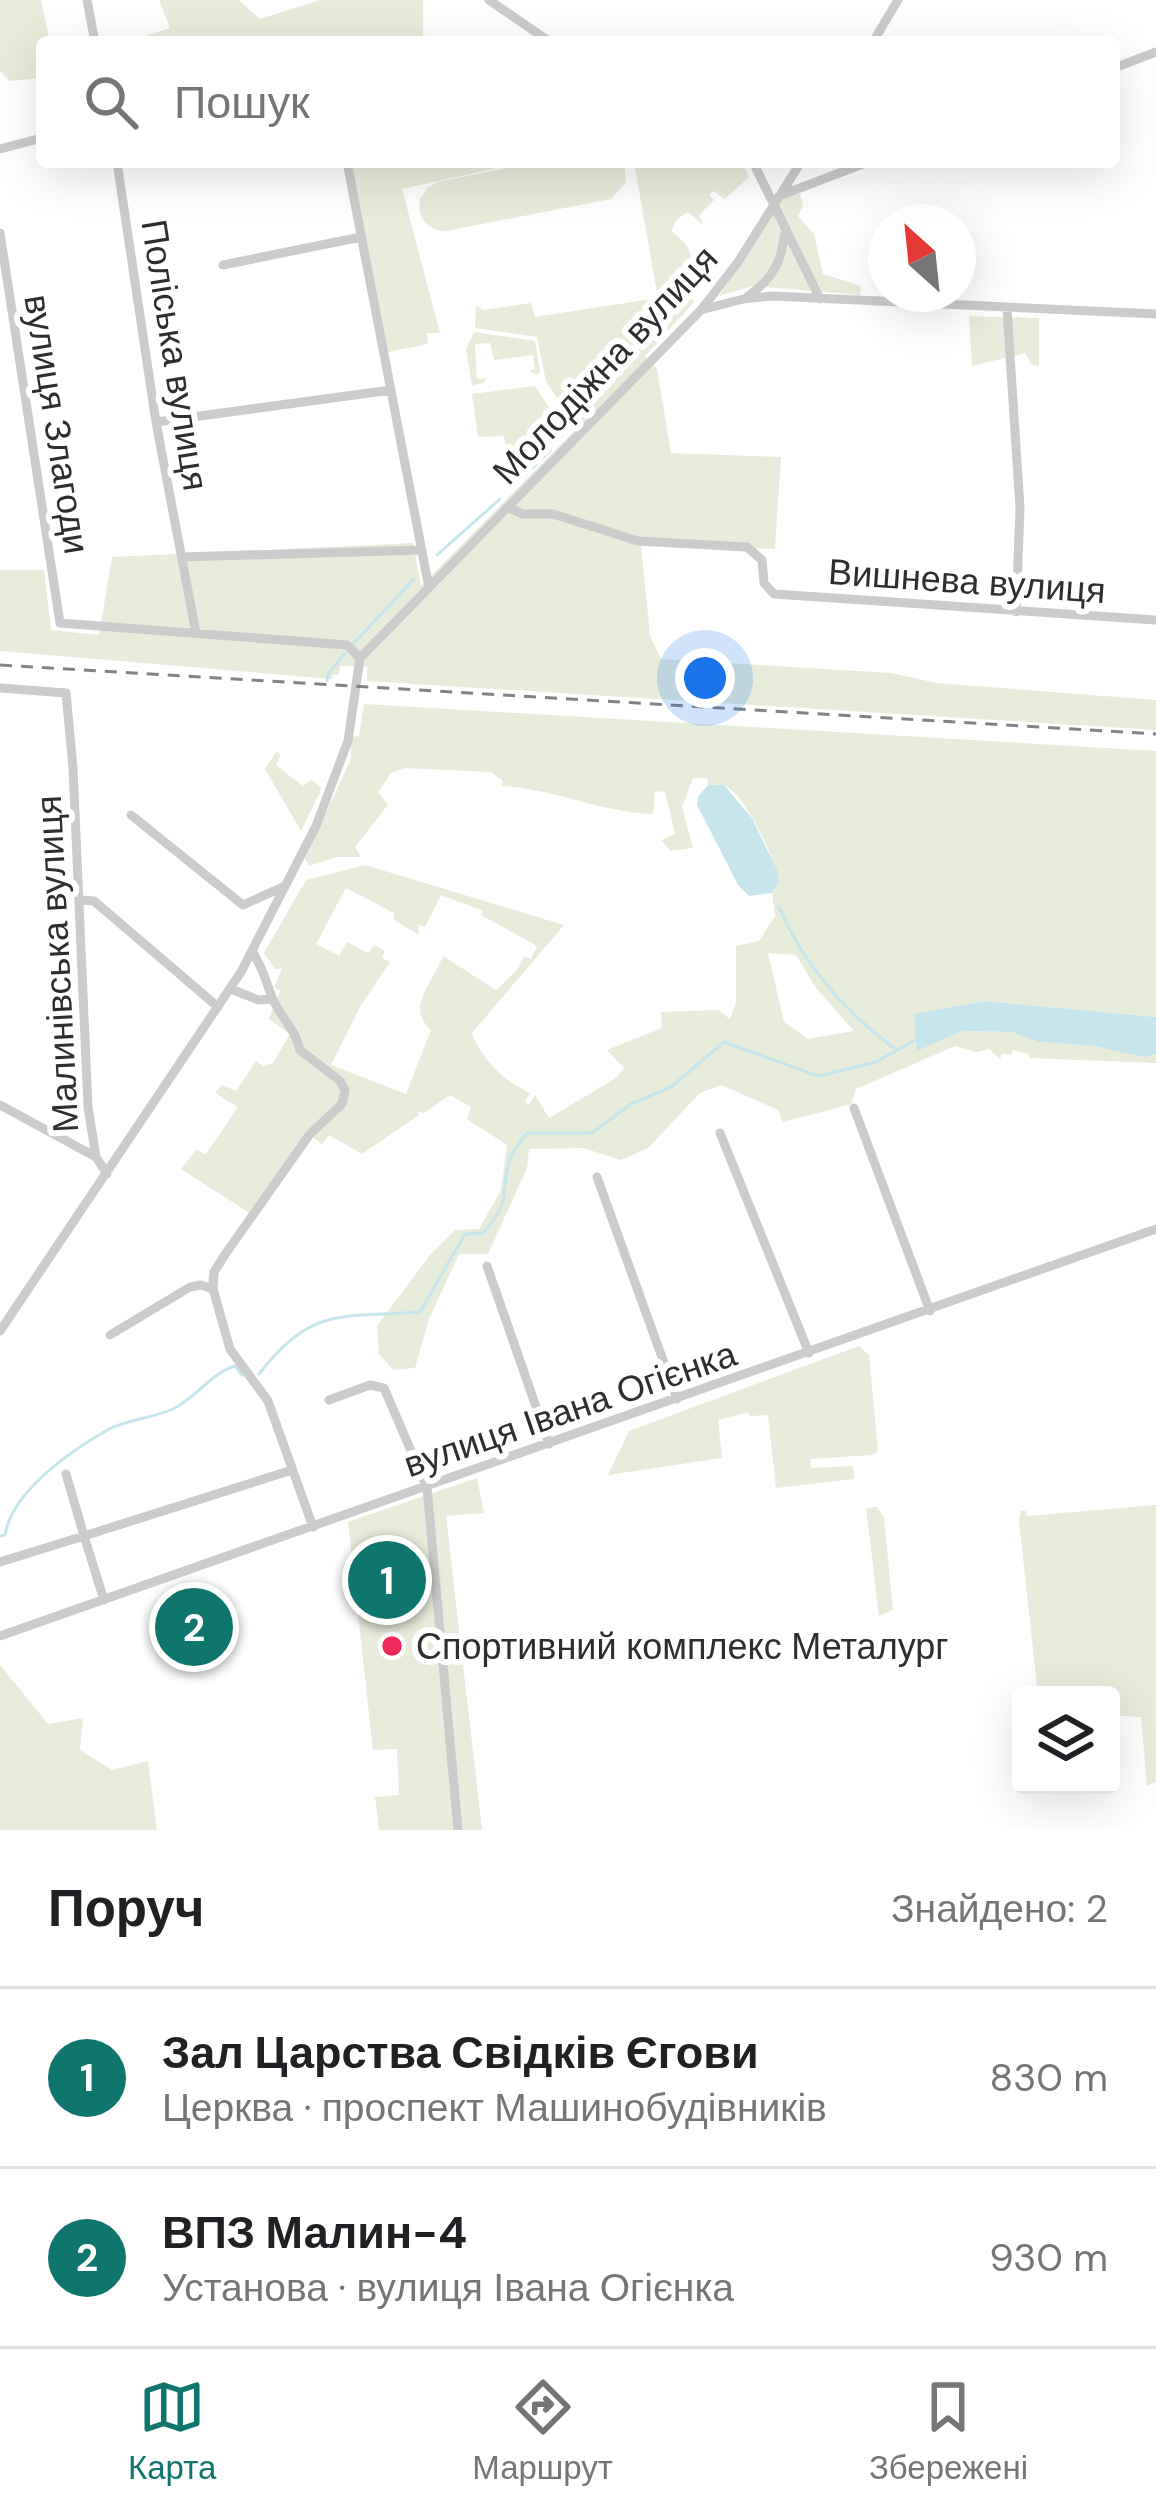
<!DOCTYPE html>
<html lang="uk">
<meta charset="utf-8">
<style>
body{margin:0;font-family:"DM Sans",sans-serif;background:#f6f6f6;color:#202124}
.controls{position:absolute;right:36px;bottom:36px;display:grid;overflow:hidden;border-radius:12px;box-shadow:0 12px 48px #0002}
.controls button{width:108px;height:108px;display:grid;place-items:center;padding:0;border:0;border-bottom:3px solid #e0e0e0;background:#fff;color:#202124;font:60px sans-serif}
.compass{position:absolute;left:868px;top:204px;width:108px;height:108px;border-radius:50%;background:#fff;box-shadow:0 12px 48px #0002;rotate:333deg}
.you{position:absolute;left:705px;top:678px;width:42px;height:42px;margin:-30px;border:9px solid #fff;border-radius:50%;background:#1a73e8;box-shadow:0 0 0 18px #1a73e833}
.badge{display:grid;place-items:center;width:78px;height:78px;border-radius:50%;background:#0f766e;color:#fff;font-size:39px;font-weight:700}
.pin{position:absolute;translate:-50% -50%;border:6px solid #fff;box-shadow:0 3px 12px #0006}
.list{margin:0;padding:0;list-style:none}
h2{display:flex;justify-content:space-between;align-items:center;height:156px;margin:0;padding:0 48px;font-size:51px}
h2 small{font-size:39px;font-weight:400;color:#757577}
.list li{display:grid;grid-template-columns:78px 1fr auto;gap:36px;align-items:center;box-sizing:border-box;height:180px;padding:0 48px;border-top:3px solid #e0e0e0}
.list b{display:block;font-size:45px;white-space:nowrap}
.list p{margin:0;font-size:39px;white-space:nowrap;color:#757577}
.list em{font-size:39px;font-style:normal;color:#757577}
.icon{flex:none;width:66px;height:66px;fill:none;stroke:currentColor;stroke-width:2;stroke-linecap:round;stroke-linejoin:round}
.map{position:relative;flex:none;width:1156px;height:1830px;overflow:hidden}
.search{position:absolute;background:#fff;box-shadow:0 12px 48px #0002;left:36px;right:36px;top:36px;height:132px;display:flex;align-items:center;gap:30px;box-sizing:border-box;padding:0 42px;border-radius:12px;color:#757577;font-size:45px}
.sheet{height:516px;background:#fff}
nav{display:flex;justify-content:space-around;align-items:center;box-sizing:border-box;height:168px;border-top:3px solid #e0e0e0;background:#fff;font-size:33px;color:#757577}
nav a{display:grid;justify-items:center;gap:6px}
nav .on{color:#0f766e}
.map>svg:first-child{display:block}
</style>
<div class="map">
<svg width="1156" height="1830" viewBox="0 0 1156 1830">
<rect width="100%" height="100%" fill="#fff"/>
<path fill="#e7ecdb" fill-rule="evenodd" d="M 0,0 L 41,0 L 50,42 L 42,42 L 42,78 L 9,81 L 0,71 Z
M 159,0 L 239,0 L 260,19 L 320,0 L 423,0 L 423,42 L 127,42 L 170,28 Z
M 351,162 L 525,162 L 402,189 L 440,333 L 427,333 L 428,344 L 388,352 Z
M 535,162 L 624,162 L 626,182 L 611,199 L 446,231 C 427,230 417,218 420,199 L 428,187 L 438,182 Z
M 634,162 L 742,162 L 749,177 L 725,199 L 713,191 L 709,195 L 714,200 L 699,215 L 703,225 L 688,212 L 677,219 L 671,231 C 694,247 697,264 687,290 L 694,302 L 645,356 L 657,369 L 671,453 L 781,457 L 775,549 L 641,545 L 650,636 L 661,659 L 891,673 L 937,683 L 1156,700 L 1156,730 L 367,681 L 367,667 L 340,666 L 339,674 L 332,675 L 332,679 L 0,651 L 0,570 L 44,570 L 51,630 L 99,635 L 112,557 L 413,543 L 421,586 L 577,428 L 546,381 L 537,337 L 475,328 L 476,306 L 484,310 L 531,303 L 535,317 L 658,298 Z
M 800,194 L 803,206 L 798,216 L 814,234 L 823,274 L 861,286 L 860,295 L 753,286 L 719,296 L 785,195 Z
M 969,316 L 1039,318 L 1039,366 L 1032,365 L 1025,353 L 972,366 Z
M 474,332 L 535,341 L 540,372 L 536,375 L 529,371 L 535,369 L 533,355 L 494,360 L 490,343 L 475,344 L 477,379 L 487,378 L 483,383 L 472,385 L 466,349 Z
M 535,386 L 566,433 L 558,441 L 548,437 L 510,474 L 504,436 L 478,437 L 472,394 Z
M 364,704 L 1156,751 L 1156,1017 L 985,1001 L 914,1015 L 918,1050 L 962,1031 L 1011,1032 L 1040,1042 L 1094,1046 L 1144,1056 L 1156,1054 L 1156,1063 L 1029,1058 L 1029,1054 L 1013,1050 L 1011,1055 L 1002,1054 L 1000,1059 L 989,1049 L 976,1052 L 955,1046 L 856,1089 L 851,1104 L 783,1122 L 778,1110 L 721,1085 L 700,1093 L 648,1148 L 621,1160 L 583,1148 L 529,1149 L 527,1168 L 488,1254 L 459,1254 L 429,1319 L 415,1368 L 393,1370 L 379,1354 L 377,1326 L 430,1255 L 455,1230 L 479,1229 L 501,1190 L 507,1145 L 467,1119 L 471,1107 L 450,1095 L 424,1113 L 418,1112 L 419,1115 L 362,1154 L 329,1135 L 322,1144 L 311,1136 L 224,1258 L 213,1285 L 208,1283 L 209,1273 L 251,1214 L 181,1169 L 196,1150 L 206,1154 L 238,1107 L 215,1093 L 222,1085 L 236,1091 L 256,1061 L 263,1066 L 273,1063 L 290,1034 L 269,1019 L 280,991 L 274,987 L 282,969 L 275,969 L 264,953 L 306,880 L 365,865 L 564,925 L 472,1033 C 480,1058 506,1083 530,1093 L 525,1102 L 529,1105 L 535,1095 L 549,1118 L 616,1078 L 624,1068 L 607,1050 L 662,1028 L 661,1012 L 718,1010 L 730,1019 L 736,1003 L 736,946 L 759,941 L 775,916 L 772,893 L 779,881 C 775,859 747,798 727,787 C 721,784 716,785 708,785 L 707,778 L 693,778 L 682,807 L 693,848 L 671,851 L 661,840 L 675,834 L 665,791 L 655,792 L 653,814 C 601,812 555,789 502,786 L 503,781 L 491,772 L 404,768 L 391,773 L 378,792 L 388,805 L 355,847 L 361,857 L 337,857 L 309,866 L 305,858 L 350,761 L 352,737 L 359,736 ZM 346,888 L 394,913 L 394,920 L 419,935 L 418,925 L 425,927 L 441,895 L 483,911 L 481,915 L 537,946 L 531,959 L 524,956 L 516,971 L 496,990 L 443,956 C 433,983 405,1007 431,1030 L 406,1094 L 331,1065 L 360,1007 L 390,962 L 382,958 L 385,951 L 374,945 L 368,953 L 347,942 L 339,956 L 316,944 ZM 768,953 L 796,955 L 816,988 L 854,1031 L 808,1039 L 784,1022 Z
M 276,752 L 281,754 L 276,765 L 303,786 L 311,780 L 322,788 L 301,831 L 265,769 Z
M 859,1346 L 869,1355 L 878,1451 L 872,1455 L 810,1459 L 811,1468 L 853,1466 L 854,1479 L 776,1488 L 768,1415 L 750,1416 L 748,1412 L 718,1420 L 722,1458 L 608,1475 L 629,1431 Z
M 477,1478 L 484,1513 L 446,1516 L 482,1830 L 379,1830 L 375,1797 L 399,1795 L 397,1749 L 373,1750 L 348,1522 Z
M 1156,1505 L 1156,1782 L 1147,1786 L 1141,1717 L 1111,1715 L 1111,1695 L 1038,1695 L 1019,1521 L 1021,1511 L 1026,1511 L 1027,1516 Z
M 877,1507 L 884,1518 L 893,1610 L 879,1616 L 866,1508 Z
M 0,1665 L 48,1724 L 83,1718 L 80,1750 L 112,1770 L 148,1761 L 157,1830 L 0,1830 Z"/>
<path fill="#c6e5ed" d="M 708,785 L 724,785 L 752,818 L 778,872 L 779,881 L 772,893 L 749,896 L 738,885 L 697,805 L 698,797 Z
M 985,1001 L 1156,1017 L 1156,1054 L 1144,1057 L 1094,1046 L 1039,1042 L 1011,1032 L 962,1031 L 917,1051 L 914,1014 Z"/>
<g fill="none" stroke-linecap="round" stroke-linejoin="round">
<path stroke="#c6e5ed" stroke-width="3" d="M 522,478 L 550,451
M 437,555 L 500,499
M 354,643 L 414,579
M 327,681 L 328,674 L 345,653
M 779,907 C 803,964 845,1012 894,1048
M 259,1374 C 312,1305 343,1318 420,1312 L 465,1234 L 483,1233 C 514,1198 499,1194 510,1159 C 513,1150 521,1141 527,1133 L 592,1133 L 631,1104 L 671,1087 L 724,1042 L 818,1076 L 876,1062 L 917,1039
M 0,1536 L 5,1535 C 12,1491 72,1450 109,1429 C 129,1419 153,1418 173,1409 C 196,1398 211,1373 235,1366 L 242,1375"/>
<path stroke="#cbcbcb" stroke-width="9" d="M 87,0 L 95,42
M 489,0 L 550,42
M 873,42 L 898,0
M 1114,68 L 1156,52
M 0,149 L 42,138
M 117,162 L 156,422 L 196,633
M 347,162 L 429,588
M 753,162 L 820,299
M 779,196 L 868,162
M 0,233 L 60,623 L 347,645 L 360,658
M 223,265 L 361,237
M 748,296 C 770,281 782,263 784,236
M 1007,309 L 1020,508 L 1016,612
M 701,310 L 743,299 L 772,296 L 1156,314
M 156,422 L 391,390
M 510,508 L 522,514 L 553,514 L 638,541 L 747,547 L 762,560 L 764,583 L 774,594 L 1156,620
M 182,557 L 422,550
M 0,688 L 66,693 L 73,768 L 88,1107 L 96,1157
M 131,815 L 243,905 L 285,886
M 80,900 L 94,901 L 218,1007
M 231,989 L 258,1000 L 272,999
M 0,1105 L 96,1157 L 107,1174
M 854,1108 L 930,1311
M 720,1133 L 809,1353
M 597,1177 L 677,1399
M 487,1266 L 549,1444
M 213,1289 L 214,1272 L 226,1253 L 310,1134 L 342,1104 L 345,1090 L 340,1081 L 300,1050 C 296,1029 279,1016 272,997 C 264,977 264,970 252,951
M 0,1331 L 241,972 L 316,826 L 348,741 L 360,658 L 701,310 L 738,262 L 801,162
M 110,1335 L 190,1287 L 201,1285 L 213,1289 L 230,1349 L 268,1401 L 313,1527
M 329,1400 L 370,1385 L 384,1388 L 427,1488 L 458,1830
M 0,1562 L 84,1536 L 66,1474
M 104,1600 L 84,1536 L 292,1470
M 0,1636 L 1156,1229"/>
<path stroke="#838383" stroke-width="3" stroke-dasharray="12 9" stroke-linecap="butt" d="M 0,665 L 1156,734"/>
</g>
<circle fill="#ec2959" stroke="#fff" stroke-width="4.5" cx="392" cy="1646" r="12"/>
<g text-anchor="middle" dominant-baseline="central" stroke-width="12" stroke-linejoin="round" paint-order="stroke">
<g font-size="36" fill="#2e2e2e" stroke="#fff">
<text transform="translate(175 355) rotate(81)">Поліська вулиця</text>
<text transform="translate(605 365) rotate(-47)">Молодіжна вулиця</text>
<text transform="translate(57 424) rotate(81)">вулиця Злагоди</text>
<text transform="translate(967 581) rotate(4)">Вишнева вулиця</text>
<text transform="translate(57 964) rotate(-93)">Малинівська вулиця</text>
<text transform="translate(570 1409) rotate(-19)">вулиця Івана Огієнка</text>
</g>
<g font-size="36" fill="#2e2e2e" stroke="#fff" text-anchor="start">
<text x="416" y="1646">Спортивний комплекс Металург</text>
</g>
</g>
</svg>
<div class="controls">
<button><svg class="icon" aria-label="layers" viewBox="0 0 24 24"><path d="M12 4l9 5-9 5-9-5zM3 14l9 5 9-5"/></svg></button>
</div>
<svg class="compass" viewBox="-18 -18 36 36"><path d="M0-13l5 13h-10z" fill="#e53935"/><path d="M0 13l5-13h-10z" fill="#757577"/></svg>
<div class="you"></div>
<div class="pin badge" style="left:387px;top:1580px">1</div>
<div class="pin badge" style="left:194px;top:1627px">2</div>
<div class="search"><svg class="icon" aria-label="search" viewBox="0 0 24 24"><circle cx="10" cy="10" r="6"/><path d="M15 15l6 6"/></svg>Пошук</div>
</div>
<section class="sheet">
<h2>Поруч<small>Знайдено: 2</small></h2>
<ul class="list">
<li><span class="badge">1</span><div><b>Зал Царства Свідків Єгови</b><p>Церква · проспект Машинобудівників</p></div><em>830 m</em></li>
<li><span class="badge">2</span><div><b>ВПЗ Малин-4</b><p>Установа · вулиця Івана Огієнка</p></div><em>930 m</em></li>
</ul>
</section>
<nav>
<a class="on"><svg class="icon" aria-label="map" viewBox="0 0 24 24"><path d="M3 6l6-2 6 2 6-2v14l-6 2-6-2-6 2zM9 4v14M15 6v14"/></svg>Карта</a>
<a><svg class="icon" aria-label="directions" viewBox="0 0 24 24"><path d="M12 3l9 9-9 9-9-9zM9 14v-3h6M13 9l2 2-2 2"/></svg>Маршрут</a>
<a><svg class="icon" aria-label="saved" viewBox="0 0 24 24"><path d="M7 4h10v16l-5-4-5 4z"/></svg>Збережені</a>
</nav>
